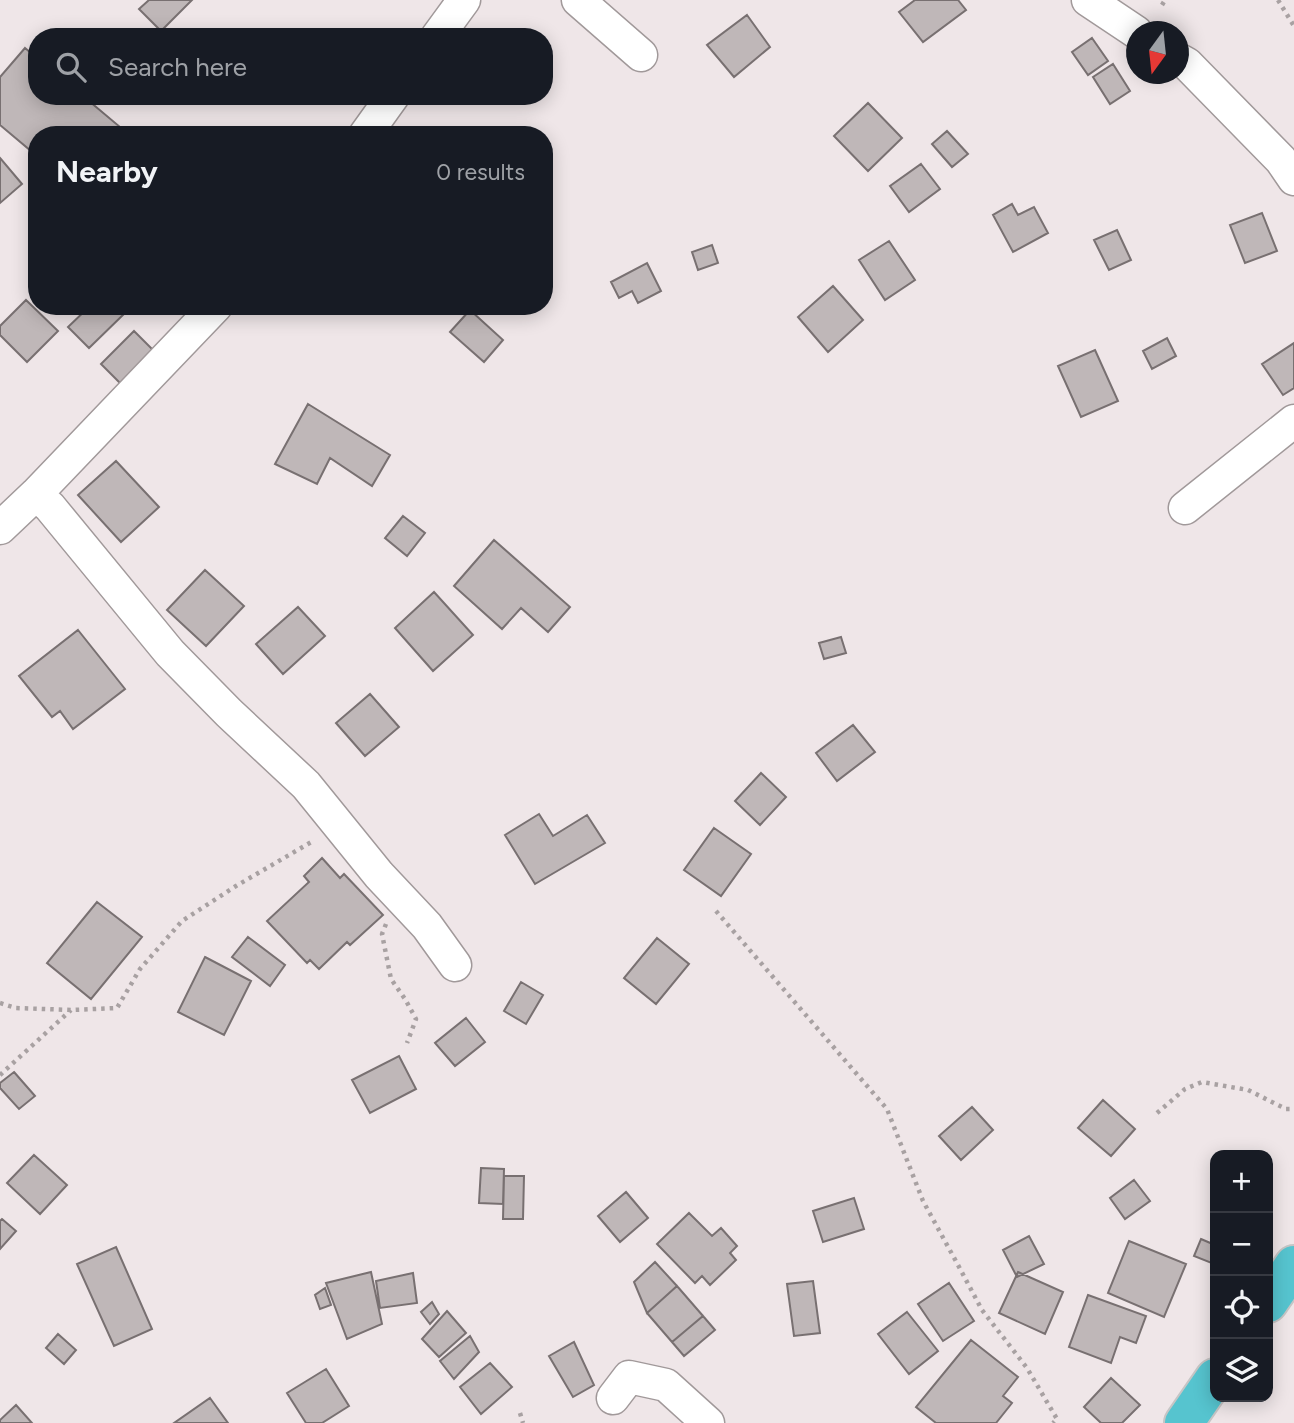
<!DOCTYPE html>
<meta charset="utf-8">
<style>
body{margin:0;font-family:Figtree,sans-serif;background:#242831;color:#f1f3f6}
.controls{position:absolute;right:21px;bottom:21px;display:grid;overflow:hidden;border-radius:14px;box-shadow:0 4px 18px #0003}
.controls button{width:63px;height:63px;display:grid;place-items:center;padding:0;border:0;border-bottom:2px solid #363941;background:#171b24;color:#f1f3f6;font:35px sans-serif}
.compass{position:absolute;left:1126px;top:21px;width:63px;height:63px;border-radius:50%;background:#171b24;box-shadow:0 4px 18px #0003;rotate:195deg}
.list{margin:0;padding:0;list-style:none}
h2{display:flex;justify-content:space-between;align-items:center;height:91px;margin:0;padding:0 28px;font-size:30px}
h2 small{font-size:23px;font-weight:400;color:#9ea1a6}
.icon{flex:none;width:38px;height:38px;fill:none;stroke:currentColor;stroke-width:2;stroke-linecap:round;stroke-linejoin:round}
.map{position:relative;flex:none;width:1294px;height:1423px;overflow:hidden}
.search{position:absolute;background:#171b24;box-shadow:0 4px 18px #0003;left:28px;top:28px;width:525px;height:77px;display:flex;align-items:center;gap:18px;box-sizing:border-box;padding:0 24px;border-radius:28px;color:#9ea1a6;font-size:26px}
.panel{position:absolute;background:#171b24;box-shadow:0 4px 18px #0003;left:28px;top:126px;width:525px;height:189px;border-radius:28px}
.map>svg:first-child{display:block}
</style>
<div class="map">
<svg width="1294" height="1423" viewBox="0 0 1294 1423">
<rect width="100%" height="100%" fill="#efe6e8"/>
<path fill="#bfb7b8" stroke="#787071" stroke-width="2" d="M 149,0 L 192,0 L 161,31 L 139,9 Z
M 915,0 L 958,0 L 966,10 L 923,42 L 899,12 Z
M 747,15 L 770,47 L 734,77 L 707,45 Z
M 1092,38 L 1108,61 L 1088,75 L 1072,52 Z
M 25,48 L 37,58 L 37,96 L 83,96 L 120,127 L 113,135 L 37,135 L 37,156 L 0,125 L 0,77 Z
M 1113,64 L 1130,91 L 1110,104 L 1093,77 Z
M 868,103 L 902,138 L 868,171 L 834,136 Z
M 947,131 L 968,154 L 952,167 L 932,144 Z
M 0,158 L 22,184 L 0,203 Z
M 921,164 L 940,189 L 909,212 L 890,186 Z
M 1012,204 L 1018,215 L 1034,207 L 1048,233 L 1013,252 L 993,215 Z
M 1262,213 L 1277,251 L 1245,263 L 1230,225 Z
M 1117,230 L 1131,260 L 1109,270 L 1094,240 Z
M 889,241 L 915,280 L 885,300 L 859,260 Z
M 712,245 L 718,263 L 698,270 L 692,252 Z
M 647,263 L 661,291 L 638,303 L 632,291 L 619,298 L 611,282 Z
M 833,286 L 863,320 L 828,352 L 798,317 Z
M 26,300 L 58,331 L 27,362 L 0,335 L 0,326 Z
M 90,306 L 120,306 L 126,312 L 89,348 L 68,327 Z
M 470,310 L 503,340 L 484,362 L 450,332 Z
M 134,331 L 163,360 L 130,393 L 101,364 Z
M 1167,338 L 1176,356 L 1152,369 L 1143,351 Z
M 1294,343 L 1294,388 L 1283,395 L 1262,364 Z
M 1095,350 L 1118,401 L 1081,417 L 1058,366 Z
M 308,404 L 390,455 L 372,486 L 330,458 L 317,484 L 275,464 Z
M 116,461 L 159,507 L 121,542 L 78,495 Z
M 403,516 L 425,533 L 407,556 L 385,538 Z
M 494,540 L 570,607 L 548,632 L 521,608 L 502,629 L 454,586 Z
M 205,570 L 244,606 L 206,646 L 167,610 Z
M 434,592 L 473,635 L 433,671 L 395,628 Z
M 298,607 L 325,636 L 283,674 L 256,644 Z
M 78,630 L 125,689 L 73,729 L 60,711 L 52,717 L 19,676 Z
M 841,637 L 846,653 L 824,659 L 819,643 Z
M 370,694 L 399,727 L 365,756 L 336,723 Z
M 853,725 L 875,752 L 837,781 L 816,753 Z
M 761,773 L 786,797 L 760,825 L 735,801 Z
M 539,814 L 553,836 L 587,815 L 605,843 L 535,884 L 505,835 Z
M 714,828 L 751,854 L 721,896 L 684,870 Z
M 322,858 L 340,878 L 344,874 L 383,915 L 350,945 L 347,942 L 319,969 L 310,960 L 307,963 L 267,921 L 309,882 L 304,876 Z
M 97,902 L 142,937 L 91,999 L 47,963 Z
M 248,937 L 285,965 L 270,986 L 232,957 Z
M 657,938 L 689,964 L 656,1004 L 624,978 Z
M 205,957 L 251,981 L 224,1035 L 178,1012 Z
M 521,982 L 543,995 L 526,1024 L 504,1011 Z
M 466,1018 L 485,1042 L 455,1066 L 435,1043 Z
M 399,1056 L 416,1089 L 370,1113 L 352,1080 Z
M 14,1072 L 35,1096 L 19,1109 L 0,1088 L 0,1083 Z
M 1103,1100 L 1135,1129 L 1111,1156 L 1078,1128 Z
M 972,1107 L 993,1130 L 961,1160 L 939,1136 Z
M 34,1155 L 67,1185 L 40,1214 L 7,1183 Z
M 481,1168 L 504,1169 L 503,1204 L 479,1203 Z
M 504,1176 L 524,1176 L 523,1219 L 503,1219 Z
M 1134,1180 L 1150,1201 L 1125,1219 L 1110,1198 Z
M 626,1192 L 648,1218 L 620,1242 L 598,1216 Z
M 854,1198 L 864,1229 L 823,1242 L 813,1211 Z
M 689,1213 L 712,1236 L 721,1228 L 737,1246 L 730,1253 L 736,1260 L 710,1285 L 702,1276 L 695,1283 L 657,1244 Z
M 2,1219 L 16,1231 L 0,1249 L 0,1221 Z
M 1029,1236 L 1044,1264 L 1017,1277 L 1003,1250 Z
M 1201,1239 L 1215,1245 L 1215,1260 L 1214,1264 L 1194,1256 Z
M 1129,1241 L 1186,1264 L 1164,1317 L 1108,1293 Z
M 116,1247 L 152,1329 L 114,1346 L 77,1264 Z
M 655,1262 L 677,1286 L 647,1313 L 634,1282 Z
M 371,1272 L 382,1324 L 347,1339 L 326,1283 Z
M 1018,1272 L 1063,1292 L 1045,1334 L 999,1313 Z
M 413,1273 L 417,1303 L 380,1308 L 376,1281 Z
M 813,1281 L 820,1333 L 794,1336 L 787,1284 Z
M 949,1283 L 974,1321 L 943,1341 L 918,1304 Z
M 677,1286 L 703,1316 L 672,1342 L 647,1313 Z
M 325,1288 L 331,1305 L 320,1309 L 315,1295 Z
M 1088,1295 L 1146,1316 L 1136,1343 L 1120,1337 L 1111,1363 L 1069,1347 Z
M 432,1302 L 439,1314 L 430,1324 L 421,1312 Z
M 447,1311 L 466,1333 L 439,1357 L 422,1339 Z
M 907,1312 L 938,1351 L 909,1374 L 878,1334 Z
M 703,1316 L 715,1330 L 684,1356 L 672,1342 Z
M 58,1334 L 76,1350 L 64,1364 L 46,1348 Z
M 470,1336 L 479,1352 L 454,1379 L 440,1361 Z
M 971,1340 L 1018,1377 L 1003,1396 L 1012,1403 L 996,1423 L 936,1423 L 916,1407 Z
M 574,1342 L 594,1385 L 573,1397 L 549,1356 Z
M 490,1363 L 512,1387 L 481,1414 L 460,1387 Z
M 326,1369 L 349,1406 L 322,1423 L 306,1423 L 287,1393 Z
M 1111,1378 L 1140,1405 L 1122,1423 L 1101,1423 L 1084,1407 Z
M 210,1398 L 228,1423 L 174,1423 Z
M 16,1405 L 32,1423 L 0,1423 L 0,1420 Z"/>
<g fill="none" stroke-linecap="round" stroke-linejoin="round">
<g stroke="#a1999a" stroke-width="35">
<path id="minor" d="M 578,0 L 641,55
M 1088,0 L 1136,32
M 437,37 L 464,0
M 1178,59 L 1187,64 L 1281,160 L 1294,179
M 365,135 L 393,96
M 36,494 L 50,507 L 170,653 L 229,713 L 306,785 L 379,875 L 427,926 L 455,965
M 1185,508 L 1294,421
M 0,528 L 36,494 L 216,306
M 613,1398 L 629,1377 L 666,1385 L 708,1423"/>
</g>
<g stroke="#c6c5c5" stroke-width="42">
<path id="trunk" d="M 1268,1303 L 1294,1265
M 1184,1423 L 1215,1378"/>
</g>
<path stroke="#a8a1a2" stroke-width="4.5" stroke-dasharray="3.5 5" stroke-linecap="butt" d="M 1278,0 L 1294,26
M 1162,5 L 1165,0
M 716,911 L 887,1109 L 923,1201 L 958,1265 L 982,1310 L 1027,1368 L 1057,1419 L 1053,1423
M 386,924 L 382,934 L 391,979 L 405,999 L 416,1019 L 407,1043
M 0,1003 L 16,1008 L 71,1010 L 117,1008 L 140,969 L 182,921 L 236,886 L 313,841
M 0,1075 L 71,1010
M 1157,1113 L 1185,1089 L 1202,1082 L 1248,1090 L 1286,1109 L 1294,1109
M 520,1413 L 523,1423"/>
<use href="#minor" stroke="#fff" stroke-width="32"/>
<use href="#trunk" stroke="#56c4cf" stroke-width="38"/>
</g>
</svg>
<div class="controls">
<button>+</button>
<button>−</button>
<button><svg class="icon" aria-label="locate" viewBox="0 0 24 24"><circle cx="12" cy="12" r="6"/><path d="M12 2v4M12 18v4M2 12h4M18 12h4"/></svg></button>
<button><svg class="icon" aria-label="layers" viewBox="0 0 24 24"><path d="M12 4l9 5-9 5-9-5zM3 14l9 5 9-5"/></svg></button>
</div>
<svg class="compass" viewBox="-18 -18 36 36"><path d="M0-13l5 13h-10z" fill="#e53935"/><path d="M0 13l5-13h-10z" fill="#9ea1a6"/></svg>
<div class="search"><svg class="icon" aria-label="search" viewBox="0 0 24 24"><circle cx="10" cy="10" r="6"/><path d="M15 15l6 6"/></svg>Search here</div>
<section class="panel">
<h2>Nearby<small>0 results</small></h2>
<ul class="list">
</ul>
</section>
</div>
